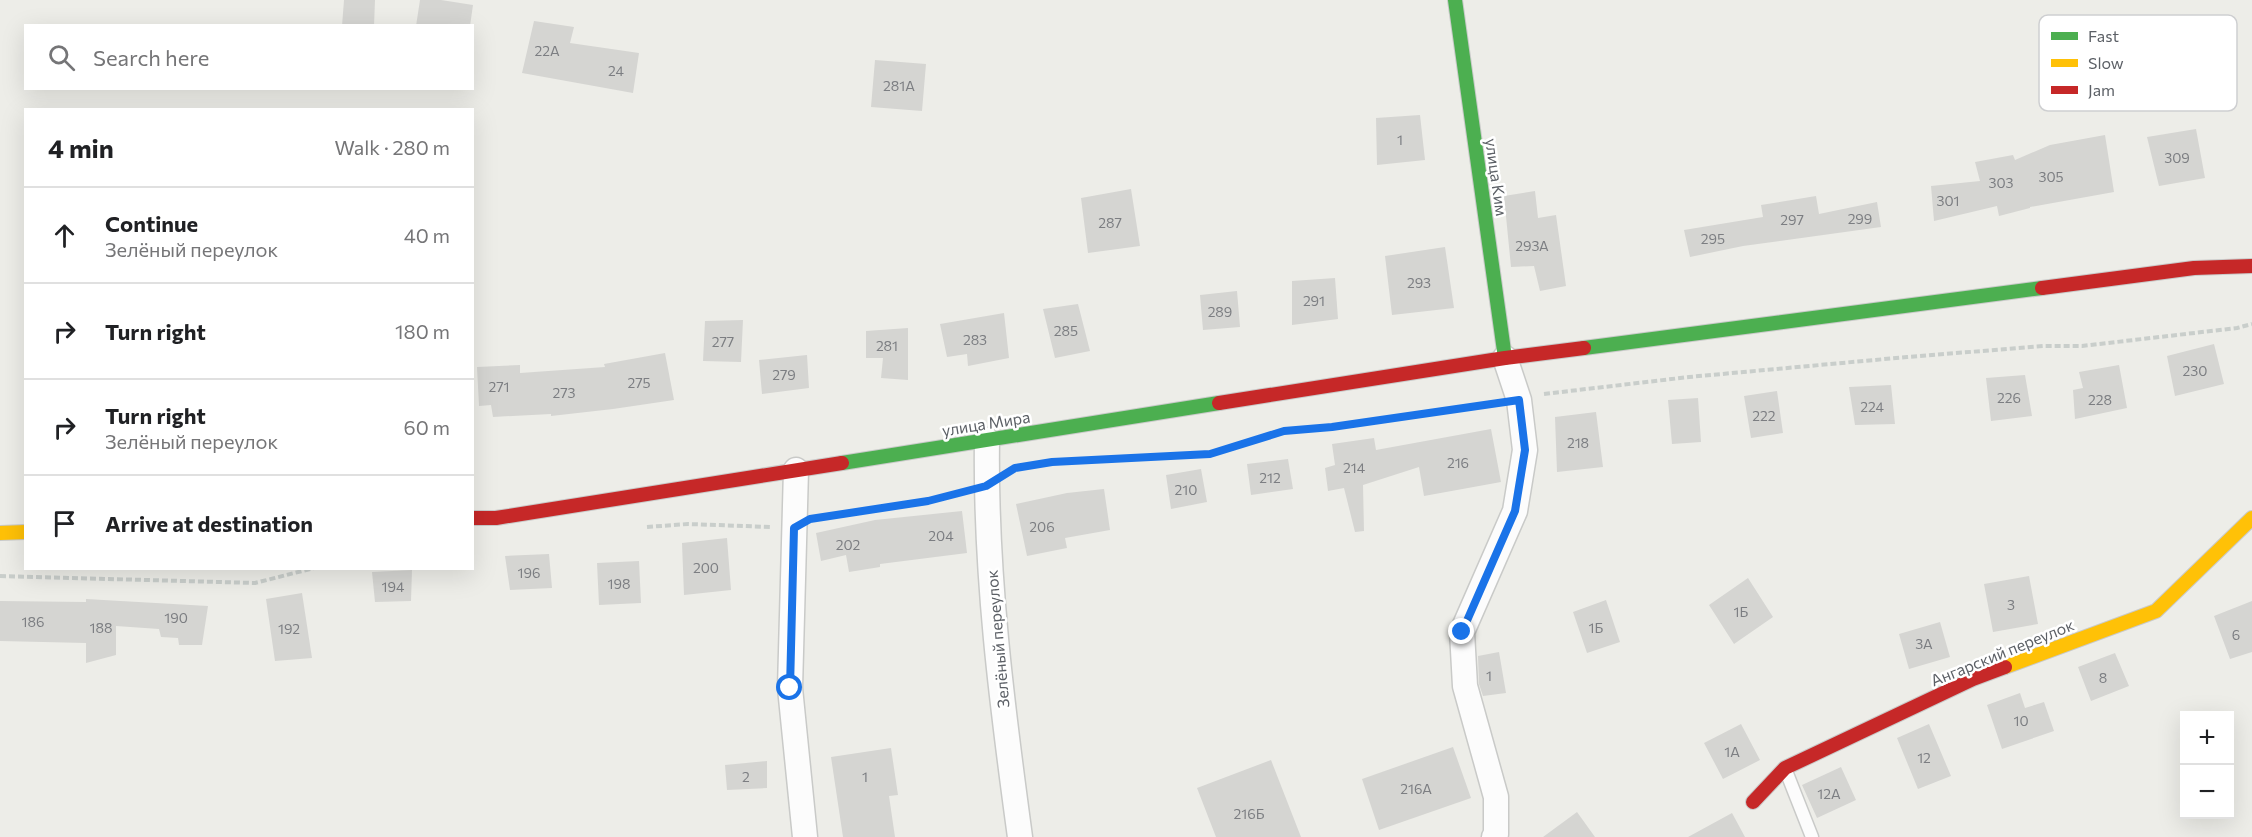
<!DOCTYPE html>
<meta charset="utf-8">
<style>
body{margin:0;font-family:Commissioner,sans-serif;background:#f2f2f2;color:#202124}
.controls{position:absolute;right:18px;bottom:18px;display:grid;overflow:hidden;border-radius:0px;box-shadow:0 6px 24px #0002}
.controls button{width:54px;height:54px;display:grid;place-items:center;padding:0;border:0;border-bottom:2px solid #e0e0e0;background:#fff;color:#202124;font:30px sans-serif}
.stop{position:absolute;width:18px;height:18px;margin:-14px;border:4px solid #1a73e8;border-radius:50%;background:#fff}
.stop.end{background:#1a73e8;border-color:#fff;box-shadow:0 2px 6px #0008}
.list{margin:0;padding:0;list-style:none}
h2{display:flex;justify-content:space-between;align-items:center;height:78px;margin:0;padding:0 24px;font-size:26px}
h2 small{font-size:20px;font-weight:400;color:#757577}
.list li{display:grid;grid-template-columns:39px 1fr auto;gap:18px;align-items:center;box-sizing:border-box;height:96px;padding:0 24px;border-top:2px solid #e0e0e0}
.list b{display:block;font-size:22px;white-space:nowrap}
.list p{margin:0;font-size:20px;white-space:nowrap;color:#757577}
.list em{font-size:20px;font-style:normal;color:#757577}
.icon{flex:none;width:33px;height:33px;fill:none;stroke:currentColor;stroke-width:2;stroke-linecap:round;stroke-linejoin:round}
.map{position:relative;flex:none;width:2252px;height:837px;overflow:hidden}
.search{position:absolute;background:#fff;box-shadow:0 6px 24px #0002;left:24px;top:24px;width:450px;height:66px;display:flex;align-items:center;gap:15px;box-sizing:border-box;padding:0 21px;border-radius:0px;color:#757577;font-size:22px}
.panel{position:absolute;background:#fff;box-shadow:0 6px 24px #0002;left:24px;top:108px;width:450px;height:462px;border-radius:0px}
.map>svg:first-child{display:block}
</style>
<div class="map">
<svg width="2252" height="837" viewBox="0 0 2252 837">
<rect width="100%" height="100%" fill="#edede8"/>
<path fill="#d5d5d2" d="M 344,0 L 375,0 L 374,26 L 342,26 Z
M 420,0 L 441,0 L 473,5 L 470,26 L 416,26 Z
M 534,21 L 574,27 L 570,43 L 639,53 L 633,93 L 522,73 Z
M 875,60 L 926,64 L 922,111 L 871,107 Z
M 1420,115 L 1425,160 L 1377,165 L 1376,118 Z
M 2196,129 L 2205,178 L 2159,186 L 2147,137 Z
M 2105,135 L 2114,192 L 2030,207 L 2030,208 L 1999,216 L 1997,206 L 1934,221 L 1931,186 L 1980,181 L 1975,162 L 2013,155 L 2015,160 L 2050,145 Z
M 1131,189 L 1140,246 L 1088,253 L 1081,198 Z
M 1535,191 L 1538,218 L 1556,215 L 1566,286 L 1540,291 L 1534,266 L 1511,267 L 1504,196 Z
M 1816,196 L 1819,214 L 1877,202 L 1881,227 L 1743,246 L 1690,257 L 1684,230 L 1763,217 L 1761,205 Z
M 1445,247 L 1454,308 L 1392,315 L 1385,256 Z
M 1335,278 L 1338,319 L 1292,325 L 1292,281 Z
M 1237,291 L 1240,327 L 1203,330 L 1200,295 Z
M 1078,304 L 1090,351 L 1055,358 L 1043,309 Z
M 1004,313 L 1009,358 L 968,366 L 967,354 L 947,357 L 940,324 Z
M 743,320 L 741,362 L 703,361 L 705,321 Z
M 908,328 L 908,380 L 881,378 L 883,358 L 866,358 L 866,331 Z
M 2214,344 L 2224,384 L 2175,396 L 2167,356 Z
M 665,353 L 674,400 L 613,409 L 551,416 L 551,414 L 493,417 L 491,405 L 479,406 L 477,367 L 520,365 L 520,373 L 605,367 L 604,364 Z
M 807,355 L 809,388 L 762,394 L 759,360 Z
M 2119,365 L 2127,408 L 2075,419 L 2073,390 L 2083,388 L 2079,372 Z
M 2025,375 L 2032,416 L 1991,421 L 1986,378 Z
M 1891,385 L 1895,424 L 1855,425 L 1849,387 Z
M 1777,391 L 1783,433 L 1751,438 L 1744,396 Z
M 1698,398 L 1701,442 L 1672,444 L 1668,400 Z
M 1596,412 L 1603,467 L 1557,472 L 1555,417 Z
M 1491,429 L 1501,482 L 1424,496 L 1419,467 L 1363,485 L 1364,531 L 1355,532 L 1344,488 L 1328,491 L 1325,468 L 1335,465 L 1332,444 L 1374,438 L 1376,450 Z
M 1288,459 L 1293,489 L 1251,495 L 1247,464 Z
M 1201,469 L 1207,502 L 1171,509 L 1166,475 Z
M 1104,489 L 1110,530 L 1065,538 L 1067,548 L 1027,556 L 1016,504 L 1067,493 Z
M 962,511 L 967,553 L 880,564 L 880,567 L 849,572 L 846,555 L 821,561 L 816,533 L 875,520 Z
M 727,538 L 731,590 L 684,595 L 682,543 Z
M 549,554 L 552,588 L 510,590 L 505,556 Z
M 639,561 L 641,603 L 599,605 L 597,563 Z
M 412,570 L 411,601 L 375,602 L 372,572 Z
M 2029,576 L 2038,624 L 1993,632 L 1984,584 Z
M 1748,578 L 1773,617 L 1734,644 L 1709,605 Z
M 302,593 L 312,658 L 275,661 L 266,599 Z
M 86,599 L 208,606 L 202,645 L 179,645 L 178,638 L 161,637 L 159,629 L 116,626 L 116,655 L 86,663 L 86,643 L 0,641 L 0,601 L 86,602 Z
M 1606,600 L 1620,642 L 1587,653 L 1573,612 Z
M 2252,601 L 2252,652 L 2230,659 L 2214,616 Z
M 1940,622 L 1950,657 L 1909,669 L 1899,634 Z
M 1499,652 L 1506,693 L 1483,696 L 1479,684 L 1478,656 Z
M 2115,653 L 2129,686 L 2091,701 L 2078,667 Z
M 2020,693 L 2025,708 L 2044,702 L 2054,731 L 2002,749 L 1987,705 Z
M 1741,724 L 1760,760 L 1723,779 L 1704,743 Z
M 1929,724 L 1951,776 L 1918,789 L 1897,738 Z
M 1453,747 L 1471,798 L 1379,830 L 1362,779 Z
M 891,748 L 898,795 L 889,796 L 895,837 L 843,837 L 831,757 Z
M 1271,760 L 1301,837 L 1216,837 L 1197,788 Z
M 767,761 L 767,788 L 727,790 L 725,765 Z
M 1841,767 L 1856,800 L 1817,818 L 1802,785 Z
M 1577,812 L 1595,837 L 1543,837 Z
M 1732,813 L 1745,837 L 1688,837 Z"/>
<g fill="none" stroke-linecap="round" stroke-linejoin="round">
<g stroke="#c9cac8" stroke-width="15">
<path id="lane" d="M 1786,771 L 1812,837"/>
</g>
<g stroke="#c9cac8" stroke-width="27">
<path id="street" d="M 987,440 C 985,573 1002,705 1020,837
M 796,470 L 790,688 L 805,837
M 1494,837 L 1496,834 L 1496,797 L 1465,686 L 1462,632 L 1515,511 L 1525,450 L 1519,400 L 1505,358"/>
</g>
<g stroke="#c9cac9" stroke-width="16">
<path id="fast" d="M 1455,0 L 1505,358
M 1584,348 L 2042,288
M 842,463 L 1219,403"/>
</g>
<g stroke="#c9cac9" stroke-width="16">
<path id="slow" d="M 0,533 L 26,532
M 2005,667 L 2156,611 L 2252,518"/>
</g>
<g stroke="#c9cac9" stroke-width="16">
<path id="jam" d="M 2042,288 L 2194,268 L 2252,266
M 1219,403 L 1505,358 L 1584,348
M 472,518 L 496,518 L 842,463
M 1753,802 L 1785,768 L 1973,679 L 2005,667"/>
</g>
<path stroke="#c9cecb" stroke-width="4" stroke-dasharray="6 3" stroke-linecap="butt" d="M 1544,394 L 1689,377 L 1907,357 L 2044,346 L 2082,346 L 2237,328 L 2252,324
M 1061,461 L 1210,454 L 1284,431 L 1332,427 L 1495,403
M 818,518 L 928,501 L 961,492
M 647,527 L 688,524 L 771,527
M 0,576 L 255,583 L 314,568"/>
<use href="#lane" stroke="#fcfcfc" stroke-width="12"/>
<use href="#street" stroke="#fcfcfc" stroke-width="24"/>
<use href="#fast" stroke="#4caf50" stroke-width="14"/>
<use href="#slow" stroke="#ffc107" stroke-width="14"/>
<use href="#jam" stroke="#c62828" stroke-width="14"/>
</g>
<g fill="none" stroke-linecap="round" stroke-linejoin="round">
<path stroke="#1a73e8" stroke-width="8" d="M 790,688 L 794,528 L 810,519 L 928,501 L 986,486 L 1015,468 L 1052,462 L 1210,454 L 1284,431 L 1332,427 L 1519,400 L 1525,450 L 1515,511 L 1462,632"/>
</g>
<g text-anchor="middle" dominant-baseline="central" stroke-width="5" stroke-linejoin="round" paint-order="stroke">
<g font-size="14" fill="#7c7e82">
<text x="547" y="50">22А</text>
<text x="616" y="70">24</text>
<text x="899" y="85">281А</text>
<text x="1400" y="139">1</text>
<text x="2177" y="157">309</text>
<text x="2051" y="176">305</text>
<text x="2001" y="182">303</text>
<text x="1948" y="200">301</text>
<text x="1860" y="218">299</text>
<text x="1792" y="219">297</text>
<text x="1110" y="222">287</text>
<text x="1713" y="238">295</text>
<text x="1532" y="245">293А</text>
<text x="1419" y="282">293</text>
<text x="1314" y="300">291</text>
<text x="1220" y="311">289</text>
<text x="1066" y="330">285</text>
<text x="975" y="339">283</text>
<text x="723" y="341">277</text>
<text x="887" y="345">281</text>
<text x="2195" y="370">230</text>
<text x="784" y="374">279</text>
<text x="639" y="382">275</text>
<text x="499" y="386">271</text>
<text x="564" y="392">273</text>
<text x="2009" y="397">226</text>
<text x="2100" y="399">228</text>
<text x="1872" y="406">224</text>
<text x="1764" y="415">222</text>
<text x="1578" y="442">218</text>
<text x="1458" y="462">216</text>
<text x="1354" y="467">214</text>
<text x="1270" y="477">212</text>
<text x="1186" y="489">210</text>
<text x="1042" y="526">206</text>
<text x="941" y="535">204</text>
<text x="848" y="544">202</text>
<text x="706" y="567">200</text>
<text x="529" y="572">196</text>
<text x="619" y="583">198</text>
<text x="393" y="586">194</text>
<text x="2011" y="604">3</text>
<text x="1741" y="611">1Б</text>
<text x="176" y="617">190</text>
<text x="33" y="621">186</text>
<text x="101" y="627">188</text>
<text x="1596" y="627">1Б</text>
<text x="289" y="628">192</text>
<text x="2236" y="634">6</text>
<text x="1924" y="643">3А</text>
<text x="1489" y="675">1</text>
<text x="2103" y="677">8</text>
<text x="2021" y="720">10</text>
<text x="1732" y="751">1А</text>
<text x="1924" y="757">12</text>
<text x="746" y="776">2</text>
<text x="865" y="776">1</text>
<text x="1416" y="788">216А</text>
<text x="1829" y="793">12А</text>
<text x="1249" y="813">216Б</text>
</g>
<g font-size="16" fill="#5c6066" stroke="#fff">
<text transform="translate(1497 177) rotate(82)">улица Ким</text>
<text transform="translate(986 423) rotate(-9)">улица Мира</text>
<text transform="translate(997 639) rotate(-95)">Зелёный переулок</text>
<text transform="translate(2002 652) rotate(-22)">Ангарский переулок</text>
</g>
</g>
<rect x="2039" y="15" width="198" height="96" rx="9" fill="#fff" stroke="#cecfd1" stroke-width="1.5"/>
<rect x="2051" y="32" width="27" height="8" fill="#4caf50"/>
<rect x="2051" y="59" width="27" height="8" fill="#ffc107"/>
<rect x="2051" y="86" width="27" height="8" fill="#c62828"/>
<g font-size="16" fill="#5c6066">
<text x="2088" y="42">Fast</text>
<text x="2088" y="69">Slow</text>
<text x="2088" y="96">Jam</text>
</g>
</svg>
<div class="controls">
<button>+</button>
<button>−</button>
</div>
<div class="stop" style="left:790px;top:688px"></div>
<div class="stop end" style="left:1462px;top:632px"></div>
<div class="search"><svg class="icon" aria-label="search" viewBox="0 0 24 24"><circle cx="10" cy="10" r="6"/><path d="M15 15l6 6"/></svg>Search here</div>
<section class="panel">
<h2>4 min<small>Walk · 280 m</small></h2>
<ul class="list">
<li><svg class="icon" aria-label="ahead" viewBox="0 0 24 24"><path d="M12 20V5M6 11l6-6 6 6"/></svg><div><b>Continue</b><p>Зелёный переулок</p></div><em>40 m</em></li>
<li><svg class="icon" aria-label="right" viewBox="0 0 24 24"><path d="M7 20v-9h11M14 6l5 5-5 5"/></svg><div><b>Turn right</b></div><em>180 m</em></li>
<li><svg class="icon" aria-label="right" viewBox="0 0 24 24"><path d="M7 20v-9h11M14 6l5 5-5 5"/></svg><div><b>Turn right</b><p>Зелёный переулок</p></div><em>60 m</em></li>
<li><svg class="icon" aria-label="arrive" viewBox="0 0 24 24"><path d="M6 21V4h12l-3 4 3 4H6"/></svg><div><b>Arrive at destination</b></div></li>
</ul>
</section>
</div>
